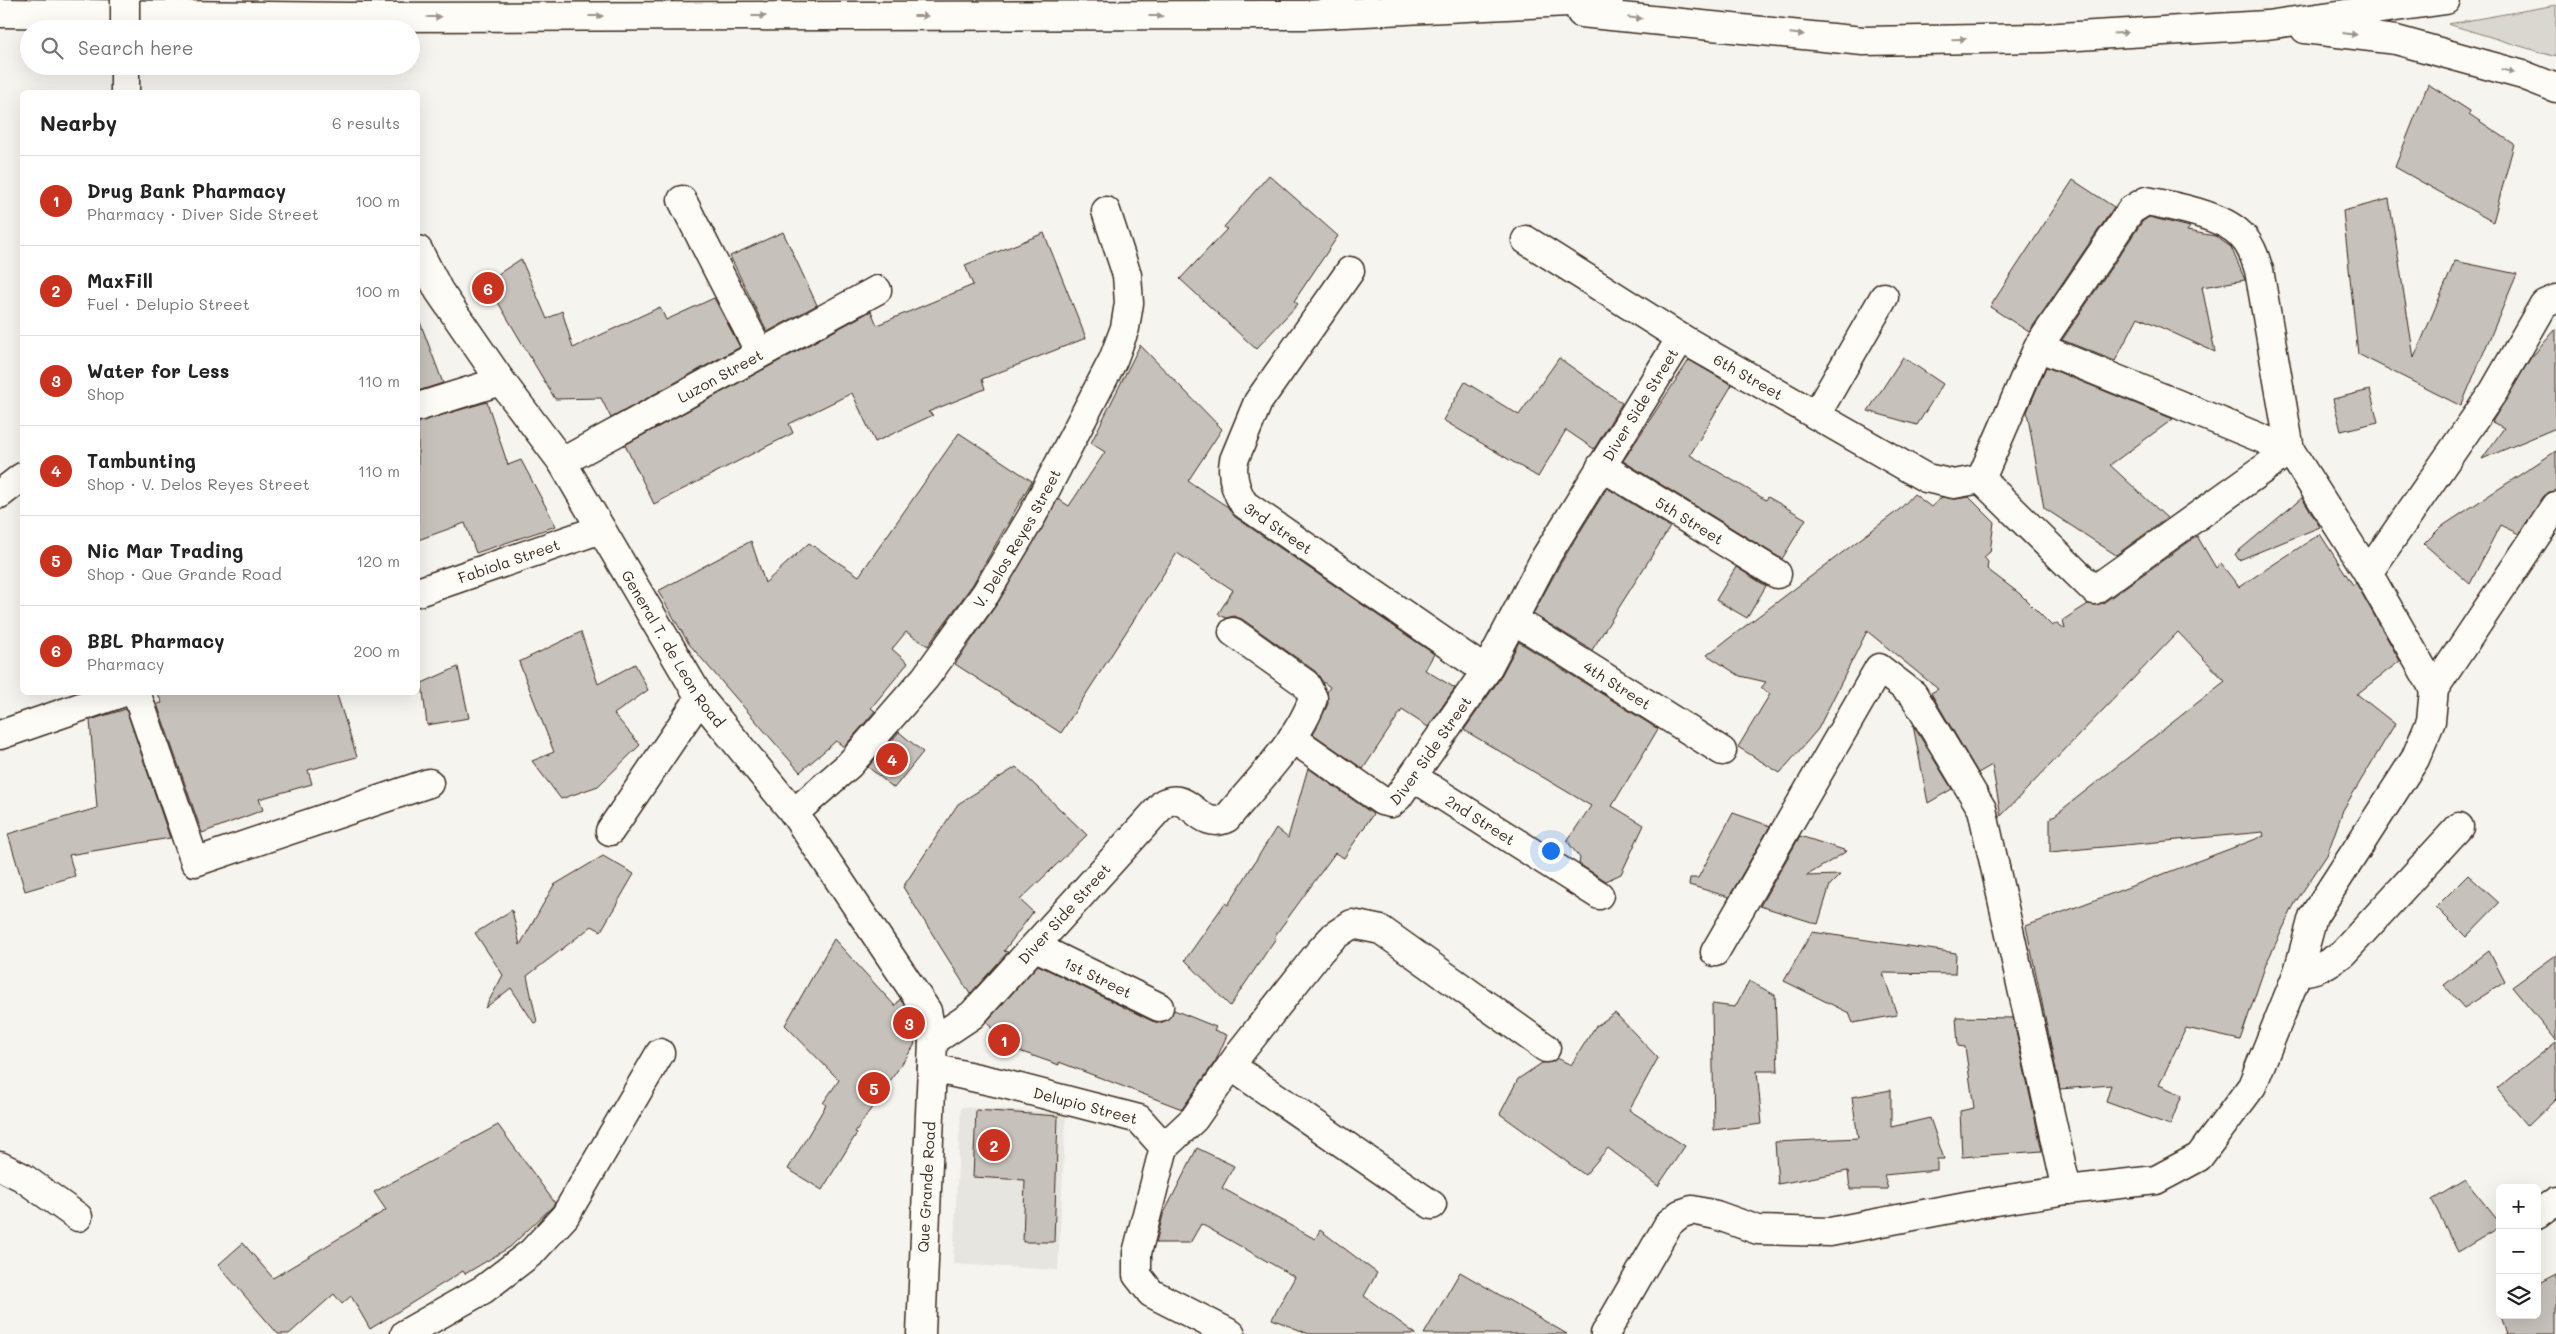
<!DOCTYPE html>
<meta charset="utf-8">
<style>
body{margin:0;font-family:Mali,sans-serif;background:#f6f6f6;color:#222}
.controls{position:absolute;right:15px;bottom:15px;display:grid;overflow:hidden;border-radius:8px;box-shadow:0 5px 20px #0002}
.controls button{width:45px;height:45px;display:grid;place-items:center;padding:0;border:0;border-bottom:1px solid #e0e0e0;background:#fff;color:#222;font:25px sans-serif}
.you{position:absolute;left:1550px;top:850px;width:18px;height:18px;margin:-12px;border:4px solid #fff;border-radius:50%;background:#1a73e8;box-shadow:0 0 0 8px #1a73e833}
.badge{display:grid;place-items:center;width:32px;height:32px;border-radius:50%;background:#c8321e;color:#fff;font-size:16px;font-weight:700}
.pin{position:absolute;translate:-50% -50%;border:2px solid #fff;box-shadow:0 1px 5px #0006}
.list{margin:0;padding:0;list-style:none}
h2{display:flex;justify-content:space-between;align-items:center;height:65px;margin:0;padding:0 20px;font-size:21px}
h2 small{font-size:16px;font-weight:400;color:#767676}
.list li{display:grid;grid-template-columns:32px 1fr auto;gap:15px;align-items:center;box-sizing:border-box;height:90px;padding:0 20px;border-top:1px solid #e0e0e0}
.list b{display:block;font-size:19px;white-space:nowrap}
.list p{margin:0;font-size:16px;white-space:nowrap;color:#767676}
.list em{font-size:16px;font-style:normal;color:#767676}
.icon{flex:none;width:28px;height:28px;fill:none;stroke:currentColor;stroke-width:2;stroke-linecap:round;stroke-linejoin:round}
.map{position:relative;flex:none;width:2556px;height:1334px;overflow:hidden}
.search{position:absolute;background:#fff;box-shadow:0 5px 20px #0002;left:20px;top:20px;width:400px;height:55px;display:flex;align-items:center;gap:12px;box-sizing:border-box;padding:0 18px;border-radius:28px;color:#767676;font-size:19px}
.panel{position:absolute;background:#fff;box-shadow:0 5px 20px #0002;left:20px;top:90px;width:400px;height:605px;border-radius:8px}
.map>svg:first-child{display:block}
</style>
<div class="map">
<svg width="2556" height="1334" viewBox="0 0 2556 1334">
<rect width="100%" height="100%" fill="#f5f4ee"/>
<filter id="ink" filterUnits="userSpaceOnUse"><feTurbulence type="fractalNoise" baseFrequency=".02" numOctaves="2"/><feDisplacementMap in="SourceGraphic" scale="10" xChannelSelector="R" yChannelSelector="G"/><feConvolveMatrix kernelMatrix="1 2 1 2 8 2 1 2 1" color-interpolation-filters="sRGB"/></filter>
<g filter="url(#ink)">
<path fill="#e7e5df" d="M 961,1107 L 1066,1113 L 1058,1270 L 953,1264 Z"/>
<path fill="#dad6d0" stroke="#8a8077" d="M 2556,5 L 2556,57 L 2448,24 Z"/>
<path fill="#c7c1bb" stroke="#3b2a1e" d="M 2428,84 L 2470,111 L 2469,114 L 2514,144 L 2493,222 L 2395,167 Z
M 1269,175 L 1338,236 L 1294,301 L 1298,304 L 1256,349 L 1180,279 L 1227,229 L 1224,227 Z
M 2073,180 L 2114,207 L 2029,332 L 1990,307 Z
M 2389,199 L 2414,358 L 2455,261 L 2517,274 L 2461,406 L 2358,354 L 2343,211 Z
M 2149,217 L 2190,227 L 2187,231 L 2215,236 L 2231,247 L 2245,280 L 2202,287 L 2215,352 L 2138,317 L 2115,361 L 2062,340 L 2142,222 Z
M 783,232 L 817,305 L 767,332 L 730,256 Z
M 1044,233 L 1086,338 L 982,379 L 985,389 L 928,412 L 933,415 L 875,442 L 852,393 L 789,424 L 793,433 L 654,504 L 625,445 L 871,311 L 877,325 L 973,285 L 965,265 Z
M 521,259 L 547,319 L 562,311 L 573,348 L 660,307 L 666,320 L 714,298 L 740,347 L 611,418 L 601,398 L 555,399 L 486,282 Z
M 420,322 L 443,383 L 418,391 L 418,323 Z
M 2556,329 L 2556,428 L 2482,459 L 2504,428 L 2492,422 L 2530,359 Z
M 1140,345 L 1222,429 L 1188,481 L 1228,507 L 1235,517 L 1434,654 L 1425,670 L 1455,688 L 1428,727 L 1402,710 L 1363,769 L 1313,734 L 1328,704 L 1327,692 L 1330,687 L 1323,682 L 1315,671 L 1242,619 L 1234,616 L 1226,618 L 1218,614 L 1233,590 L 1177,553 L 1061,733 L 955,664 L 999,601 L 1058,499 L 1069,506 L 1105,452 L 1091,443 Z
M 1903,357 L 1943,384 L 1917,425 L 1868,411 Z
M 1559,358 L 1622,403 L 1594,449 L 1566,430 L 1538,477 L 1443,420 L 1465,382 L 1519,415 Z
M 1689,360 L 1732,385 L 1690,455 L 1766,500 L 1768,497 L 1806,519 L 1782,559 L 1623,461 Z
M 2046,367 L 2173,419 L 2110,465 L 2167,518 L 2116,555 L 2044,508 L 2027,412 Z
M 2370,390 L 2378,422 L 2341,431 L 2333,399 Z
M 487,402 L 508,465 L 521,460 L 556,526 L 476,553 L 465,523 L 418,540 L 418,422 Z
M 959,433 L 1032,481 L 973,584 L 928,646 L 906,632 L 892,649 L 908,663 L 871,708 L 875,711 L 844,747 L 836,741 L 800,772 L 689,644 L 658,591 L 751,541 L 765,583 L 809,543 L 859,576 Z
M 2556,451 L 2556,491 L 2549,492 L 2543,497 L 2519,534 L 2500,525 L 2470,584 L 2424,544 L 2441,527 Z
M 1607,488 L 1670,527 L 1592,650 L 1533,614 L 1559,566 Z
M 1914,494 L 1931,507 L 1942,497 L 1956,499 L 1969,497 L 1994,522 L 1990,552 L 1984,557 L 1988,562 L 1987,569 L 2020,594 L 2052,626 L 2057,623 L 2065,629 L 2063,620 L 2088,604 L 2096,605 L 2103,603 L 2197,536 L 2216,568 L 2221,564 L 2239,587 L 2320,534 L 2353,585 L 2356,583 L 2400,661 L 2357,694 L 2395,724 L 2343,810 L 2327,855 L 2295,903 L 2266,964 L 2240,1040 L 2186,1028 L 2159,1085 L 2182,1095 L 2170,1125 L 2106,1102 L 2111,1085 L 2060,1089 L 2026,926 L 2264,836 L 2263,832 L 2050,852 L 2050,819 L 2225,681 L 2178,632 L 2001,816 L 1992,765 L 1978,773 L 1931,693 L 1938,689 L 1867,631 L 1818,729 L 1780,773 L 1738,747 L 1770,694 L 1761,688 L 1766,682 L 1740,676 L 1707,655 L 1900,509 Z
M 2302,498 L 2320,527 L 2239,560 L 2235,554 Z
M 1736,567 L 1766,586 L 1747,618 L 1716,600 Z
M 581,632 L 598,684 L 635,664 L 648,690 L 614,714 L 640,745 L 598,786 L 561,799 L 532,761 L 554,752 L 519,662 Z
M 1519,642 L 1658,729 L 1612,806 L 1644,825 L 1621,874 L 1606,881 L 1579,864 L 1580,858 L 1567,841 L 1591,806 L 1464,730 L 1499,680 Z
M 458,667 L 469,718 L 427,725 L 422,683 Z
M 157,692 L 336,692 L 357,757 L 308,770 L 312,784 L 259,799 L 263,810 L 202,833 L 157,704 L 162,703 Z
M 126,709 L 170,838 L 69,855 L 75,876 L 25,891 L 8,834 L 97,808 L 90,720 Z
M 1913,725 L 1952,789 L 1928,803 Z
M 899,732 L 923,752 L 894,788 L 868,767 Z
M 1016,767 L 1087,835 L 1020,900 L 1033,912 L 1004,951 L 1008,952 L 970,994 L 903,887 L 958,804 Z
M 1308,768 L 1373,814 L 1344,858 L 1335,853 L 1274,937 L 1276,938 L 1230,1006 L 1185,960 L 1225,903 L 1228,905 L 1276,828 L 1288,838 Z
M 1733,813 L 1770,826 L 1729,897 L 1689,885 L 1690,878 L 1698,878 Z
M 1800,836 L 1847,851 L 1806,876 L 1840,875 L 1830,885 L 1818,924 L 1760,906 Z
M 603,856 L 634,874 L 601,931 L 592,926 L 527,976 L 537,1022 L 534,1023 L 511,988 L 485,1008 L 503,975 L 475,933 L 512,910 L 520,945 L 554,885 Z
M 2468,875 L 2499,903 L 2466,937 L 2436,907 Z
M 1812,932 L 1956,953 L 1955,974 L 1883,973 L 1897,1015 L 1853,1023 L 1849,1013 L 1784,981 Z
M 834,939 L 895,1006 L 900,999 L 912,1017 L 916,1035 L 914,1046 L 855,1132 L 857,1133 L 822,1190 L 788,1169 L 826,1105 L 823,1103 L 839,1080 L 785,1025 Z
M 2489,951 L 2505,982 L 2464,1008 L 2444,985 Z
M 2556,955 L 2556,1040 L 2512,987 Z
M 1038,965 L 1152,1021 L 1160,1023 L 1167,1020 L 1174,1010 L 1216,1027 L 1214,1030 L 1227,1035 L 1216,1060 L 1182,1109 L 1059,1062 L 1059,1065 L 1002,1045 L 987,1021 Z
M 1749,981 L 1775,995 L 1778,1071 L 1757,1071 L 1762,1124 L 1714,1130 L 1712,1004 L 1735,1007 Z
M 1615,1013 L 1658,1058 L 1629,1110 L 1685,1146 L 1658,1186 L 1608,1148 L 1585,1175 L 1500,1114 L 1518,1079 L 1542,1063 L 1552,1062 L 1557,1058 L 1571,1065 L 1595,1027 Z
M 1956,1017 L 2013,1018 L 2042,1151 L 1962,1157 L 1960,1111 L 1974,1108 L 1965,1047 L 1958,1046 Z
M 2556,1042 L 2556,1099 L 2528,1126 L 2497,1089 Z
M 1891,1090 L 1891,1127 L 1930,1118 L 1944,1159 L 1937,1159 L 1937,1170 L 1884,1175 L 1888,1189 L 1850,1189 L 1848,1171 L 1778,1184 L 1775,1142 L 1858,1138 L 1852,1097 Z
M 976,1110 L 1058,1116 L 1054,1242 L 1023,1242 L 1025,1180 L 973,1177 Z
M 498,1125 L 555,1203 L 552,1207 L 510,1247 L 465,1274 L 463,1271 L 370,1329 L 351,1296 L 342,1304 L 334,1294 L 289,1334 L 278,1334 L 218,1265 L 243,1243 L 273,1278 L 386,1210 L 374,1192 Z
M 1197,1148 L 1234,1166 L 1222,1188 L 1315,1239 L 1320,1230 L 1377,1273 L 1364,1296 L 1416,1334 L 1309,1334 L 1272,1319 L 1295,1277 L 1201,1224 L 1190,1243 L 1156,1243 L 1163,1215 Z
M 2465,1180 L 2500,1223 L 2500,1227 L 2458,1252 L 2432,1200 Z
M 1460,1272 L 1567,1334 L 1424,1334 Z
M 2556,1274 L 2556,1334 L 2506,1334 L 2500,1315 L 2537,1315 L 2537,1284 Z"/>
<g fill="none" stroke-linecap="round" stroke-linejoin="round">
<g stroke="#3b2a1e" stroke-width="31">
<g id="minor">
<path d="M 682,200 L 760,353"/>
<path id="s1" d="M 1526,240 L 1681,338 L 1926,478 L 1954,484 L 1981,479"/>
<path id="s2" d="M 1350,271 L 1258,402 L 1234,460 C 1231,476 1235,490 1244,504 L 1486,671"/>
<path d="M 2038,347 L 2290,450"/>
<path d="M 418,407 L 501,381"/>
<path d="M 1816,415 L 1884,297"/>
<path id="s3" d="M 562,462 L 877,290"/>
<path id="s4" d="M 1601,466 L 1777,574"/>
<path d="M 1981,479 L 2038,347 L 2131,210 L 2146,201 C 2173,206 2222,215 2241,235 C 2251,244 2255,258 2259,270 L 2290,450 L 2368,573 L 2434,689"/>
<path d="M 1981,479 L 2094,590 L 2290,450"/>
<path d="M 2368,573 L 2494,391 L 2544,304 L 2556,299"/>
<path id="s5" d="M 418,592 L 601,529"/>
<path id="s6" d="M 1514,620 L 1722,751"/>
<path d="M 136,692 L 195,862 L 429,783"/>
<path d="M 0,735 L 124,692"/>
<path id="s7" d="M 1292,738 L 1382,801 L 1391,803 L 1398,797 L 1486,671 L 1545,558 L 1681,338"/>
<path id="s8" d="M 1413,777 L 1599,895"/>
<path id="s9" d="M 794,813 L 849,765 L 925,678 L 986,593 L 1032,516 L 1113,360 L 1125,328 L 1129,303 L 1127,275 L 1106,211"/>
<path d="M 610,831 L 700,698"/>
<path id="s10" d="M 1036,947 L 1159,1007"/>
<path d="M 1715,952 L 1879,668 L 1913,694 L 1982,809 L 2067,1190"/>
<path d="M 2298,972 C 2317,971 2328,964 2343,953 L 2459,827"/>
<path id="s11" d="M 933,1041 L 972,1015 L 1164,803 C 1192,790 1198,832 1227,818 C 1254,785 1301,738 1313,698 L 1306,684 L 1233,632"/>
<path d="M 1231,1066 L 1432,1205"/>
<path id="s12" d="M 932,1068 L 1004,1084 L 1139,1119 L 1164,1147 L 1137,1253 L 1137,1275 L 1151,1293 L 1231,1334"/>
<path d="M 1164,1147 L 1194,1119 L 1242,1050 L 1320,951 L 1334,936 L 1352,924 L 1381,930 L 1546,1048"/>
<path d="M 0,1166 L 22,1177 L 78,1217"/>
<path d="M 2537,1215 L 2556,1201"/>
<path d="M 405,1334 L 484,1289 L 532,1252 L 565,1216 L 660,1053"/>
<path d="M 1605,1334 L 1669,1223 L 1680,1214 L 1692,1210 L 1716,1215 L 1758,1230 L 1830,1232 L 1976,1204 L 2067,1190 L 2156,1180 L 2199,1157 L 2252,1086 L 2298,972 L 2313,917 L 2415,759 L 2431,721 L 2434,689 L 2556,506"/>
</g>
</g>
<g stroke="#3b2a1e" stroke-width="31">
<g id="major">
<path d="M 125,66 L 125,92"/>
<path id="s13" d="M 418,250 L 439,291 L 501,381 L 562,462 L 700,698 L 794,813 L 927,1011 L 933,1041 L 921,1334"/>
<path d="M 0,494 L 22,477"/>
</g>
</g>
<g stroke="#3b2a1e" stroke-width="31">
<path id="highway" d="M 0,13 L 348,17 L 1304,15 L 1609,0
M 1581,13 L 1863,41 L 2043,38 L 2267,25 L 2446,0
M 2305,29 L 2396,40 L 2523,75 L 2556,88"/>
</g>
<use href="#minor" stroke="#fdfcf7" stroke-width="28"/>
<use href="#major" stroke="#fdfcf7" stroke-width="28"/>
<use href="#highway" stroke="#fdfcf7" stroke-width="28"/>
<g stroke="#3b2a1e" stroke-width="31" stroke-linecap="butt">
<path id="major-bridge" d="M 125,0 L 125,29"/>
</g>
<use href="#major-bridge" stroke="#fdfcf7" stroke-width="28"/>
</g>
<defs><path id="oneway-solid" d="M-6-.8H1V-3.2L6.5 0L1 3.2V.8H-6Z" transform="scale(1.25)"/></defs>
<g fill="#9c938a">
<use href="#oneway-solid" transform="translate(596 16)"/>
<use href="#oneway-solid" transform="translate(759 16)"/>
<use href="#oneway-solid" transform="translate(921 16)"/>
<use href="#oneway-solid" transform="translate(1156 16)"/>
<use href="#oneway-solid" transform="translate(434 17)"/>
<use href="#oneway-solid" transform="translate(1635 18) rotate(6)"/>
<use href="#oneway-solid" transform="translate(2121 33) rotate(-3)"/>
<use href="#oneway-solid" transform="translate(1797 34) rotate(6)"/>
<use href="#oneway-solid" transform="translate(2350 34) rotate(7)"/>
<use href="#oneway-solid" transform="translate(1959 39) rotate(-1)"/>
<use href="#oneway-solid" transform="translate(2508 71) rotate(15)"/>
</g>
</g>
<g text-anchor="middle" dominant-baseline="central" stroke-width="4" stroke-linejoin="round" paint-order="stroke">
<g font-size="15" fill="#3b2a1e" stroke="#fdfcf7">
<text stroke="none"><textPath href="#s3" startOffset="180">Luzon Street</textPath></text>
<text stroke="none"><textPath href="#s1" startOffset="261">6th Street</textPath></text>
<text stroke="none"><textPath href="#s7" startOffset="590">Diver Side Street</textPath></text>
<text stroke="none"><textPath href="#s4" startOffset="104">5th Street</textPath></text>
<text stroke="none"><textPath href="#s2" startOffset="311">3rd Street</textPath></text>
<text stroke="none"><textPath href="#s9" startOffset="356">V. Delos Reyes Street</textPath></text>
<text stroke="none"><textPath href="#s5" startOffset="96">Fabiola Street</textPath></text>
<text stroke="none"><textPath href="#s13" startOffset="474">General T. de Leon Road</textPath></text>
<text stroke="none"><textPath href="#s6" startOffset="122">4th Street</textPath></text>
<text stroke="none"><textPath href="#s7" startOffset="185">Diver Side Street</textPath></text>
<text stroke="none"><textPath href="#s8" startOffset="80">2nd Street</textPath></text>
<text stroke="none"><textPath href="#s11" startOffset="184">Diver Side Street</textPath></text>
<text stroke="none"><textPath href="#s10" startOffset="69">1st Street</textPath></text>
<text stroke="none"><textPath href="#s12" startOffset="158">Delupio Street</textPath></text>
<text transform="translate(926 1187) rotate(-87)">Que Grande Road</text>
</g>
</g>
</svg>
<div class="controls">
<button>+</button>
<button>−</button>
<button><svg class="icon" aria-label="layers" viewBox="0 0 24 24"><path d="M12 4l9 5-9 5-9-5zM3 14l9 5 9-5"/></svg></button>
</div>
<div class="you"></div>
<div class="pin badge" style="left:1004px;top:1040px">1</div>
<div class="pin badge" style="left:994px;top:1145px">2</div>
<div class="pin badge" style="left:909px;top:1023px">3</div>
<div class="pin badge" style="left:892px;top:759px">4</div>
<div class="pin badge" style="left:874px;top:1088px">5</div>
<div class="pin badge" style="left:488px;top:288px">6</div>
<div class="search"><svg class="icon" aria-label="search" viewBox="0 0 24 24"><circle cx="10" cy="10" r="6"/><path d="M15 15l6 6"/></svg>Search here</div>
<section class="panel">
<h2>Nearby<small>6 results</small></h2>
<ul class="list">
<li><span class="badge">1</span><div><b>Drug Bank Pharmacy</b><p>Pharmacy · Diver Side Street</p></div><em>100 m</em></li>
<li><span class="badge">2</span><div><b>MaxFill</b><p>Fuel · Delupio Street</p></div><em>100 m</em></li>
<li><span class="badge">3</span><div><b>Water for Less</b><p>Shop</p></div><em>110 m</em></li>
<li><span class="badge">4</span><div><b>Tambunting</b><p>Shop · V. Delos Reyes Street</p></div><em>110 m</em></li>
<li><span class="badge">5</span><div><b>Nic Mar Trading</b><p>Shop · Que Grande Road</p></div><em>120 m</em></li>
<li><span class="badge">6</span><div><b>BBL Pharmacy</b><p>Pharmacy</p></div><em>200 m</em></li>
</ul>
</section>
</div>
